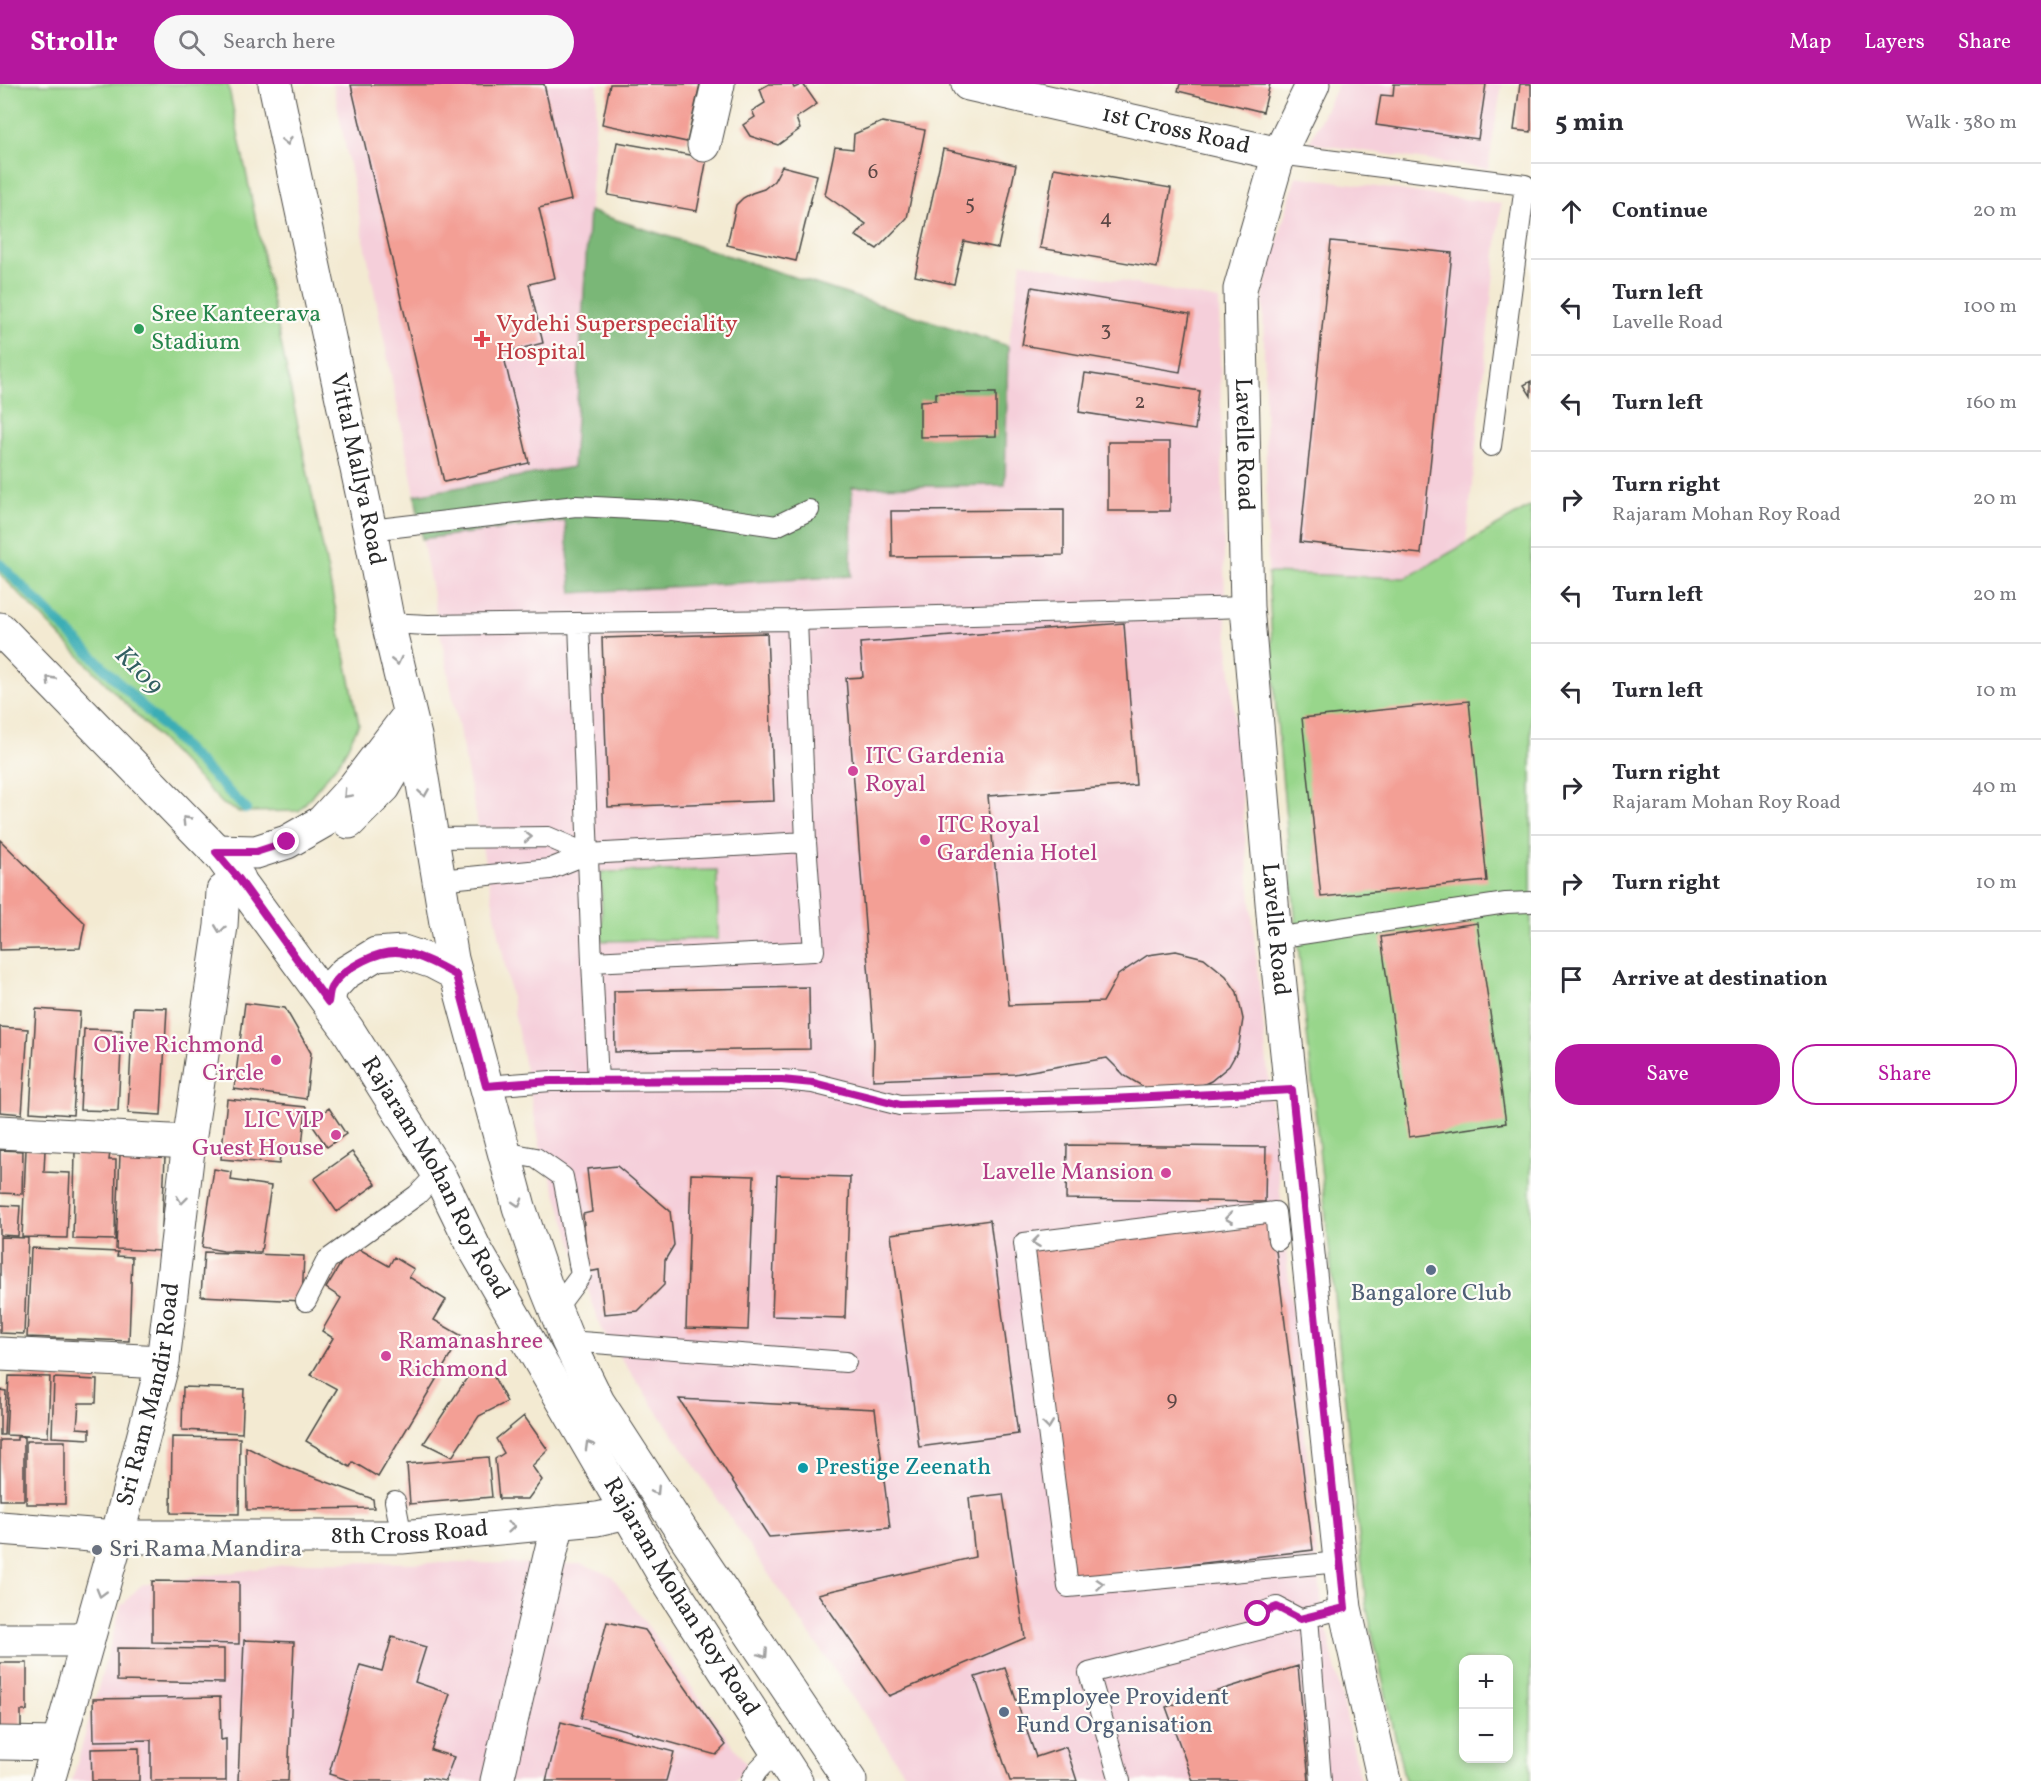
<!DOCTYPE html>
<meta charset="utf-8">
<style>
body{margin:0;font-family:Vollkorn,serif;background:#f7f7f7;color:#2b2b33}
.controls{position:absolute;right:18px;bottom:18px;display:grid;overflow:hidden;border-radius:12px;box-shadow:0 3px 9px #0003}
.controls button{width:54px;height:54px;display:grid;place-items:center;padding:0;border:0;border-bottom:2px solid #e1e1e2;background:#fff;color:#2b2b33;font:30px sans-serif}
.stop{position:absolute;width:18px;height:18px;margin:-14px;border:4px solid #b5179e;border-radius:50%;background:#fff}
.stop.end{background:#b5179e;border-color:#fff;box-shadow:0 2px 6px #0008}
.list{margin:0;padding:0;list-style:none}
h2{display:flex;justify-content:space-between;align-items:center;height:78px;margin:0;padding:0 24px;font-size:26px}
h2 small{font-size:20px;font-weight:400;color:#7c7c81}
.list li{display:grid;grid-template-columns:39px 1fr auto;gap:18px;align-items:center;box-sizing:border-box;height:96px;padding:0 24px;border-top:2px solid #e1e1e2}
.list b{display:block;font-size:22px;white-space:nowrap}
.list p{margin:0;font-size:20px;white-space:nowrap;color:#7c7c81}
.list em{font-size:20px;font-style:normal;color:#7c7c81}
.actions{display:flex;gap:12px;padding:18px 24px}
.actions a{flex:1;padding:14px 0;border:2px solid #b5179e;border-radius:24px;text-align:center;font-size:21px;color:#b5179e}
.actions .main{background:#b5179e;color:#fff}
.icon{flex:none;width:33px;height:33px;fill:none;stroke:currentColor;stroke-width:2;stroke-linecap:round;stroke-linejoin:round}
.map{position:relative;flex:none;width:1531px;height:1697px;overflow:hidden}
header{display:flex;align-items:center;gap:36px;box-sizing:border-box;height:84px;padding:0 30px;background:#b5179e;color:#fff}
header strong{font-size:28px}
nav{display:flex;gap:33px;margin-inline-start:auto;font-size:21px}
.search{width:420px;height:54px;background:#f7f7f7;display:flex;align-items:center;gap:15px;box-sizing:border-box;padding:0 21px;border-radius:33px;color:#7c7c81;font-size:22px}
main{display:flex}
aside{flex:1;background:#fff}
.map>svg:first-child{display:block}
</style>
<header>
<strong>Strollr</strong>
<div class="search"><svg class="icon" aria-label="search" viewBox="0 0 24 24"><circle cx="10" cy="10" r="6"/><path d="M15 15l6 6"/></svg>Search here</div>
<nav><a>Map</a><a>Layers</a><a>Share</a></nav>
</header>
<main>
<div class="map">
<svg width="1531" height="1697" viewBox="0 0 1531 1697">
<rect width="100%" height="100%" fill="#fdfcf7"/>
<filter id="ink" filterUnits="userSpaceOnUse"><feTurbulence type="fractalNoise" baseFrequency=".0167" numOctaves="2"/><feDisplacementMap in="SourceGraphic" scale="12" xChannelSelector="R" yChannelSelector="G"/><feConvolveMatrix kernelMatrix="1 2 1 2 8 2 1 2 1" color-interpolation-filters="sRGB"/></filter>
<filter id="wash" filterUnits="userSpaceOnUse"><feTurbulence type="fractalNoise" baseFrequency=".008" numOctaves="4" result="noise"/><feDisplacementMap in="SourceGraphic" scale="24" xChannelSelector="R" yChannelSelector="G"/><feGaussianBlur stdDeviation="1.35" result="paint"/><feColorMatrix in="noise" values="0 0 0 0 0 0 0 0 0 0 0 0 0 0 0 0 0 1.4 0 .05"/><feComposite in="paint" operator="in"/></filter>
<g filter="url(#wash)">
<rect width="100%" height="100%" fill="#f3ead2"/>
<path fill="#f5cfda" d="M 333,0 L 598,0 L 573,384 L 415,411 Z
M 1338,0 L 1502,0 L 1488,85 L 1309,59 Z
M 1296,92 L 1501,120 L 1466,459 L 1406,494 L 1268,489 L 1263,208 Z
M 1021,178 L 1219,216 L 1225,523 L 1254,851 L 1323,1530 L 1361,1697 L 910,1697 L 601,1245 L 540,1061 L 422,455 L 566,436 L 572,508 L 851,491 L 852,403 L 1008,262 Z
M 306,1478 L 583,1480 L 612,1492 L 747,1681 L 735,1697 L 72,1697 L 121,1522 L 141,1501 Z"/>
<path fill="#98d68b" stroke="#62805b" stroke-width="1.5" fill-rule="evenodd" d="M 0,0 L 228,0 L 359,640 L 342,674 L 299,727 L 239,728 L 223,720 L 0,490 Z
M 1531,422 L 1531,1697 L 1405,1697 L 1366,1521 L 1297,851 L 1276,627 L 1268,489 L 1406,494 ZM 1464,1576 L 1508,1576 L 1508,1674 L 1464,1674 Z
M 717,786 L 718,855 L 602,857 L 601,788 Z"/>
<path fill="#7ab777" stroke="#527151" stroke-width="1.5" d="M 589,127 L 1008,262 L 1005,401 L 852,403 L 851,492 L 572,509 L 565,437 L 422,455 L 415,411 L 573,383 Z"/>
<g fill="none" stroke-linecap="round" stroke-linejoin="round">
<path stroke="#3badb5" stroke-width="10" d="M 0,480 L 246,725"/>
</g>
<g id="blocks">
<path fill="#f39f95" d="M 544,0 L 571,116 L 539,124 L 555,194 L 529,200 L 543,259 L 503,269 L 529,379 L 444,398 L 351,1 Z
M 610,0 L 700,0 L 687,58 L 602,40 Z
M 769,0 L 792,0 L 794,4 L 803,0 L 817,20 L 796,34 L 800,45 L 778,61 L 750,52 L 743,41 L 755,33 L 752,27 L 765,19 L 760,5 Z
M 1180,0 L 1270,0 L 1263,28 L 1178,7 Z
M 1394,0 L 1486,0 L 1478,55 L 1376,41 L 1381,11 L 1393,12 Z
M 1520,0 L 1531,0 L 1531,48 L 1514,46 Z
M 882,38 L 925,46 L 907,134 L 877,165 L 856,152 L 866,140 L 825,111 L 835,63 L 853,65 L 854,50 Z
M 617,58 L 707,74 L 697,127 L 608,111 Z
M 943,65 L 1016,81 L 998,164 L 964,157 L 954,200 L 915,192 Z
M 782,82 L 817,91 L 796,177 L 727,161 L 736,121 L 743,114 L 752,109 L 764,105 L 774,97 Z
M 1054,84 L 1171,104 L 1157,184 L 1040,164 Z
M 1331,157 L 1452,169 L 1421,470 L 1300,458 Z
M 1032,203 L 1190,230 L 1180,288 L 1022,261 Z
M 1085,289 L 1200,307 L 1195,346 L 1079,328 Z
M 1531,297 L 1531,312 L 1524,301 Z
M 936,309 L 996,309 L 996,352 L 920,353 L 920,317 L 936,316 Z
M 1108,358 L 1170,358 L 1170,427 L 1108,427 Z
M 1064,426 L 1064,471 L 892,473 L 891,427 Z
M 1124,539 L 1136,701 L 988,712 L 1009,921 L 1103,918 L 1118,891 L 1148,871 L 1176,867 L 1204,874 L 1226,892 L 1237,908 L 1243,935 L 1238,966 L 1229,982 L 1211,997 L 1189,1007 L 1147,1005 L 1125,992 L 1107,974 L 1014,990 L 873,996 L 874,959 L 846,594 L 863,593 L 860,559 Z
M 767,549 L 774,717 L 608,723 L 602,554 Z
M 1469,617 L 1487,797 L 1321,813 L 1302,634 Z
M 0,756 L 85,839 L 80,864 L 0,866 Z
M 1477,839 L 1506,1039 L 1409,1053 L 1381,853 Z
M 809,903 L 810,965 L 615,968 L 614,907 Z
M 245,919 L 285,924 L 311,969 L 306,1015 L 234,1005 Z
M 133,923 L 167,924 L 161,1031 L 128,1029 Z
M 36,925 L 80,928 L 73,1031 L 30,1028 Z
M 0,943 L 28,945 L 22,1030 L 0,1028 Z
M 84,945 L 122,946 L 118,1027 L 80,1026 Z
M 227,1015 L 306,1023 L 302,1062 L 282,1060 L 279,1080 L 221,1075 Z
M 329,1024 L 346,1050 L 327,1063 L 310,1038 Z
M 1067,1061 L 1266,1063 L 1265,1118 L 1066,1115 Z
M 26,1065 L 45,1066 L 44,1088 L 70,1089 L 67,1154 L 22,1153 Z
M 0,1066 L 23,1067 L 22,1110 L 0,1109 Z
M 75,1067 L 110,1068 L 109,1076 L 116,1076 L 115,1156 L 73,1155 Z
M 352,1068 L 376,1100 L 337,1128 L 314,1095 Z
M 120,1070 L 165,1072 L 161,1167 L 116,1165 Z
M 617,1082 L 670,1127 L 674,1161 L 665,1176 L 664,1201 L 638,1227 L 604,1230 L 599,1186 L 588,1188 L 583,1130 L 592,1128 L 587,1085 Z
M 214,1085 L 232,1088 L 231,1096 L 271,1102 L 261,1168 L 223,1167 L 202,1163 Z
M 691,1090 L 754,1092 L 748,1246 L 686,1244 Z
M 777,1091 L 850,1093 L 845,1234 L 772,1232 Z
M 0,1121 L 20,1122 L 18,1152 L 0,1151 Z
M 1272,1134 L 1313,1466 L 1071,1495 L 1030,1164 Z
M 990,1136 L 1018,1350 L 919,1363 L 891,1150 Z
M 0,1153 L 28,1154 L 24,1250 L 0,1249 Z
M 352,1161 L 389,1182 L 394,1173 L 414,1185 L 409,1193 L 446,1216 L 434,1236 L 462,1252 L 378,1393 L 353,1378 L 350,1383 L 306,1357 L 337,1305 L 311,1291 L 333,1254 L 322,1247 L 341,1214 L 326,1204 Z
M 31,1164 L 118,1168 L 117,1172 L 132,1173 L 129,1257 L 27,1253 Z
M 204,1168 L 304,1172 L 302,1217 L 201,1212 Z
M 487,1280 L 507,1318 L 479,1332 L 452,1373 L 424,1359 L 472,1286 Z
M 9,1292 L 50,1293 L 48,1353 L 6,1351 Z
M 54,1294 L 97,1296 L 96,1319 L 79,1319 L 77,1344 L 90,1345 L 90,1355 L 52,1353 Z
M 183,1303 L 244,1305 L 242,1349 L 182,1346 Z
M 0,1306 L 6,1307 L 4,1351 L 0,1351 Z
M 679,1315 L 875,1325 L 890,1444 L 769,1453 Z
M 524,1332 L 548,1366 L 532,1382 L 542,1396 L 528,1415 L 499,1415 L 495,1375 L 504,1369 L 496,1355 Z
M 17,1353 L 24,1353 L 24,1416 L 0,1416 L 0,1356 L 17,1356 Z
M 172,1353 L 240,1354 L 239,1430 L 171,1429 Z
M 26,1357 L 65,1357 L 65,1420 L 26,1420 Z
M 246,1363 L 289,1384 L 373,1415 L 374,1424 L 247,1426 Z
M 488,1373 L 492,1413 L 410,1420 L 407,1380 Z
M 1003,1410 L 1025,1554 L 889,1612 L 818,1510 L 975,1473 L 969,1414 Z
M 152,1497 L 239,1498 L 239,1560 L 152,1558 Z
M 607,1538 L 645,1546 L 726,1661 L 716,1671 L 581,1634 Z
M 392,1553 L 426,1563 L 415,1598 L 450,1610 L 431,1666 L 454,1673 L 445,1697 L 423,1693 L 422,1697 L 351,1697 L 329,1690 L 360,1581 L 382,1587 Z
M 244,1556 L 294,1558 L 288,1697 L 238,1697 Z
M 117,1564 L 224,1565 L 224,1599 L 117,1597 Z
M 0,1579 L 27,1579 L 27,1627 L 21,1627 L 21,1643 L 0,1643 Z
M 1298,1582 L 1309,1697 L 1193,1697 L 1166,1623 Z
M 1005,1584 L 1036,1673 L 1066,1663 L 1077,1697 L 1010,1697 L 975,1593 Z
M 220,1613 L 221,1656 L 226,1655 L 226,1697 L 151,1697 L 151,1656 L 94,1657 L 93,1615 Z
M 561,1638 L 674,1668 L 666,1697 L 546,1697 Z
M 139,1664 L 139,1697 L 92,1697 L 91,1665 Z"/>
</g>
</g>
<g filter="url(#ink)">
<use href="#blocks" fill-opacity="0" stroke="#494844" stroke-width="1.5"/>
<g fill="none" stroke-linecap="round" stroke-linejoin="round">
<g stroke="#494844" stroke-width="22">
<path id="lane" d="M 1279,70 L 1525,101 L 1491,362
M 370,446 L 576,422 L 673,427 L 776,442 L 809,426
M 388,539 L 428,541 L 797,536 L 1247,523
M 579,539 L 592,878 L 598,997
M 432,754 L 548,753 L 587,770
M 439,796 L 550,785 L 587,770 L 806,758
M 1275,854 L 1506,819 L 1531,818
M 592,878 L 814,867 L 806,758 L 797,536
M 486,1002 L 551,997 L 782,996 L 813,999 L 900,1021 L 1110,1015 L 1292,1006
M 504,1068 L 536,1074 L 563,1093 L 581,1191 L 555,1226
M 1278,1156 L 1275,1128 L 1024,1159 L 1068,1503 L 1340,1478
M 306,1217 L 327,1176 L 417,1111 L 438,1089
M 568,1257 L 846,1278
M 395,1417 L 402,1453
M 1258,1530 L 1277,1523 L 1300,1535
M 1308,1533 L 1321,1697
M 751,1697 L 757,1687 L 776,1667
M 1120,1697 L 1089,1589 L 1345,1524"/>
</g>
<g stroke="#494844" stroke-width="35">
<g id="street">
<path id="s1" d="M 968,0 L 1279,70"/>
<path d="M 704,61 L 718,0"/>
<path d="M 0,1048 L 189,1058"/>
<path d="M 0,1270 L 163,1278"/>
<path id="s2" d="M 0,1444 L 117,1453 L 402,1453 L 597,1435 L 628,1428"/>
<path d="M 0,1556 L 88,1556"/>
<path d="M 0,1659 L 59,1660"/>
<path id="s3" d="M 48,1697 L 117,1453 L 163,1278 L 189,1058 L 221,842 L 223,807 L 239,795"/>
<path d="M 497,1697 L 558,1438"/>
</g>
</g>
<g stroke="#494844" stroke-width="35">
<g id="secondary">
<path id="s4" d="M 1313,0 L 1279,70 L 1240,205 L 1247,523 L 1275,854 L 1345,1524 L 1384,1697"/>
</g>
</g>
<g stroke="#494844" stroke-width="35">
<g id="primary">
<path id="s5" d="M 275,0 L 370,446 L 388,539 L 415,652 L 452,875 L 519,1123 L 545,1200 L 568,1257 L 598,1318 L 681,1446 L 850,1697"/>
<path id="s6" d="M 0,545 L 221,772 L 348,946 L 438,1089 L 475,1165 L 665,1493 L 796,1697"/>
<path d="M 349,738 L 384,703 L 409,661"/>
<path d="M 216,767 L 256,768 L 287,758 L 322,738 L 354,703 L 409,631"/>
<path d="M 328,918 L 331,904 L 345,889 L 376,870 L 403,868 L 433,878 L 456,890"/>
</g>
</g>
<use href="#lane" stroke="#fff" stroke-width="20"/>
<use href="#street" stroke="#fff" stroke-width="33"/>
<use href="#secondary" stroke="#fff" stroke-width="33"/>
<use href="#primary" stroke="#fff" stroke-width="33"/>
</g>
<defs><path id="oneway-chevron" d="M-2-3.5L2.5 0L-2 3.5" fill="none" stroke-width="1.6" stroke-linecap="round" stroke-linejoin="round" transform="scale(1.5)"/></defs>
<g stroke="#a0a0a0">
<use href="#oneway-chevron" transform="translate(287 57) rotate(78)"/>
<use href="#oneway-chevron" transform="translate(397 577) rotate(77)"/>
<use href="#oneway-chevron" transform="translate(50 596) rotate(-134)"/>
<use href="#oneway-chevron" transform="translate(424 709) rotate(81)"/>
<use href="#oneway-chevron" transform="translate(347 710) rotate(133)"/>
<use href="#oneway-chevron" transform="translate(186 736) rotate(-134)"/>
<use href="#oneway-chevron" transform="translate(528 753) rotate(-1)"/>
<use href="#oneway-chevron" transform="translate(220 845) rotate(97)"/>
<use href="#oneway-chevron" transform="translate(182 1116) rotate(97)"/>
<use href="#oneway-chevron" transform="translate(518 1119) rotate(73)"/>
<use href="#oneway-chevron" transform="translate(1229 1134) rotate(173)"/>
<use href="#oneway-chevron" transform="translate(1036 1158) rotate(173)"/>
<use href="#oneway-chevron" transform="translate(1048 1341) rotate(83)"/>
<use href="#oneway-chevron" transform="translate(589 1361) rotate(-120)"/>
<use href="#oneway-chevron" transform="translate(656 1407) rotate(57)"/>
<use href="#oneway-chevron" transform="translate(511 1443) rotate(-5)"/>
<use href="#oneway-chevron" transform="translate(1100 1500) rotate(-5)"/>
<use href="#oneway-chevron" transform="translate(101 1509) rotate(106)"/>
<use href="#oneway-chevron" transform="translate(764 1570) rotate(56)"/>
</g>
</g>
<g fill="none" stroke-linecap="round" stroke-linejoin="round" filter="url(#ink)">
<path stroke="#b5179e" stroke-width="8" d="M 287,758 L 256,768 L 216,768 L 239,795 L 328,918 C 329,914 329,907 331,904 C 343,883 381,864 404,869 C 422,872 440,882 456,891 L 486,1002 L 551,997 L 782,996 L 813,999 L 900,1021 L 1110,1015 L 1292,1006 L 1345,1524 L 1300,1535 L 1277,1523 L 1258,1530"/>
</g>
<circle fill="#2e9e5b" stroke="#fdfcf7" stroke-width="2" cx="139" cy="245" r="6"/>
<path fill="#e0444e" stroke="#fdfcf7" stroke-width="2" d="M479 246h6v6h6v6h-6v6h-6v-6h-6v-6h6z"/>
<g fill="#d1479c" stroke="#fdfcf7" stroke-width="2">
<circle cx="853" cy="687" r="6"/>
<circle cx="925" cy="756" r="6"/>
<circle cx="276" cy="976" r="6"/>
<circle cx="336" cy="1051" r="6"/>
<circle cx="1166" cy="1089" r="6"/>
<circle cx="386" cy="1272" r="6"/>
</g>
<g fill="#5c6f8a" stroke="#fdfcf7" stroke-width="2">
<circle cx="1431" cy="1186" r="6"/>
<circle cx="1004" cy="1628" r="6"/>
</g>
<circle fill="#0f9aa8" stroke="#fdfcf7" stroke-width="2" cx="803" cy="1384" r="6"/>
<circle fill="#6b7280" stroke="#fdfcf7" stroke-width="2" cx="97" cy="1466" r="6"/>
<g text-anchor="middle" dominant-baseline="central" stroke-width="4.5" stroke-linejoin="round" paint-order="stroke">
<g font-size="21" fill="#5d4846">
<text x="873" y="88">6</text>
<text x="970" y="119">5</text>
<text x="1106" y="134">4</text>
<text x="1106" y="245">3</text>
<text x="1140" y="318">2</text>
<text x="1172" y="1315">9</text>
</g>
<g font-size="24" fill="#2b2b2b" stroke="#fdfcf7">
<text stroke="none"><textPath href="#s1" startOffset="213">1st Cross Road</textPath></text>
<text stroke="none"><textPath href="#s4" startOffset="374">Lavelle Road</textPath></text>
<text stroke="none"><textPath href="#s5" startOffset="394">Vittal Mallya Road</textPath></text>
<text stroke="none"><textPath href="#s4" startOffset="860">Lavelle Road</textPath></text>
<text stroke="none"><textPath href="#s6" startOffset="704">Rajaram Mohan Roy Road</textPath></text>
<text stroke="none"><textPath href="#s3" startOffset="400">Sri Ram Mandir Road</textPath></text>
<text stroke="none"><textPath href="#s2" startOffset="410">8th Cross Road</textPath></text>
<text stroke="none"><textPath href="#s6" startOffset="1190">Rajaram Mohan Roy Road</textPath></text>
</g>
<g font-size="24" fill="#27864d" stroke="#fdfcf7" text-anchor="start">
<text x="151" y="231">Sree Kanteerava<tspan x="151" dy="28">Stadium</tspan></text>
</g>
<g font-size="24" fill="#be3a42" stroke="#fdfcf7" text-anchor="start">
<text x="496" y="241">Vydehi Superspeciality<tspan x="496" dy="28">Hospital</tspan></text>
</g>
<g font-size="24" fill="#b23c85" stroke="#fdfcf7" text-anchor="start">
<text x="865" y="673">ITC Gardenia<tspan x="865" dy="28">Royal</tspan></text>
<text x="937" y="742">ITC Royal<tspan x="937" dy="28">Gardenia Hotel</tspan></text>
<text x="264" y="962" text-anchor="end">Olive Richmond<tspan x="264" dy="28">Circle</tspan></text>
<text x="324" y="1037" text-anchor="end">LIC VIP<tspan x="324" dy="28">Guest House</tspan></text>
<text x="1154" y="1089" text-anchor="end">Lavelle Mansion</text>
<text x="398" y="1258">Ramanashree<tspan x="398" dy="28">Richmond</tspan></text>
</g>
<g font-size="24" fill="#4e5e75" stroke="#fdfcf7">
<text x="1431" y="1210">Bangalore Club</text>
<text x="1016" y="1614" text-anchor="start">Employee Provident<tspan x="1016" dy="28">Fund Organisation</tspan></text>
</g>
<g font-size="24" fill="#0d838f" stroke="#fdfcf7" text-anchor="start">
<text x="815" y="1384">Prestige Zeenath</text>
</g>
<g font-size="24" fill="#5b616d" stroke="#fdfcf7" text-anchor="start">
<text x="109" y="1466">Sri Rama Mandira</text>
</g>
<g font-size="26" font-style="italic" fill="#315f62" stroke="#fdfcf7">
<text transform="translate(139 587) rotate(45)">K109</text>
</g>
</g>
</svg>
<div class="controls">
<button>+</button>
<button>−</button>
</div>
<div class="stop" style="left:1258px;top:1530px"></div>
<div class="stop end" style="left:287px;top:758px"></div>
</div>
<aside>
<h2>5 min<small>Walk · 380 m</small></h2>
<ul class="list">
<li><svg class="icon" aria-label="ahead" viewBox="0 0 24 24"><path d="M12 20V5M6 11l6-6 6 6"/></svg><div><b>Continue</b></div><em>20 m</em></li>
<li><svg class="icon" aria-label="left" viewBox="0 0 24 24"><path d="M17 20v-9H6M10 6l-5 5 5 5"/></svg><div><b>Turn left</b><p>Lavelle Road</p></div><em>100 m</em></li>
<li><svg class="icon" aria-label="left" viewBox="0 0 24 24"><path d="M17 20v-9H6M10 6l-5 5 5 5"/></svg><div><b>Turn left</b></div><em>160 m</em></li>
<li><svg class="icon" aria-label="right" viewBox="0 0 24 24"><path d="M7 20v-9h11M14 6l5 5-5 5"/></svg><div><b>Turn right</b><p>Rajaram Mohan Roy Road</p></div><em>20 m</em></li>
<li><svg class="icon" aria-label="left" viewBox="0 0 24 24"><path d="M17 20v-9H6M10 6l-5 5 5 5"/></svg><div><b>Turn left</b></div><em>20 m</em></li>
<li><svg class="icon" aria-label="left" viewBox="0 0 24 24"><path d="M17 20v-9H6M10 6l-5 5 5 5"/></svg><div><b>Turn left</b></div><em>10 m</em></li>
<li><svg class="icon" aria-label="right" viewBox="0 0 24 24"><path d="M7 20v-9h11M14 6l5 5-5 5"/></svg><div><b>Turn right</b><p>Rajaram Mohan Roy Road</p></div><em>40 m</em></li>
<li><svg class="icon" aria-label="right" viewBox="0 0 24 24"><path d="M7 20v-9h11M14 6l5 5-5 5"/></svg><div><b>Turn right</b></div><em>10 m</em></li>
<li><svg class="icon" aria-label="arrive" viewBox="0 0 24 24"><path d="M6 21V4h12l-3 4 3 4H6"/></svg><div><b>Arrive at destination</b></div></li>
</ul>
<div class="actions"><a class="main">Save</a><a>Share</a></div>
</aside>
</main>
